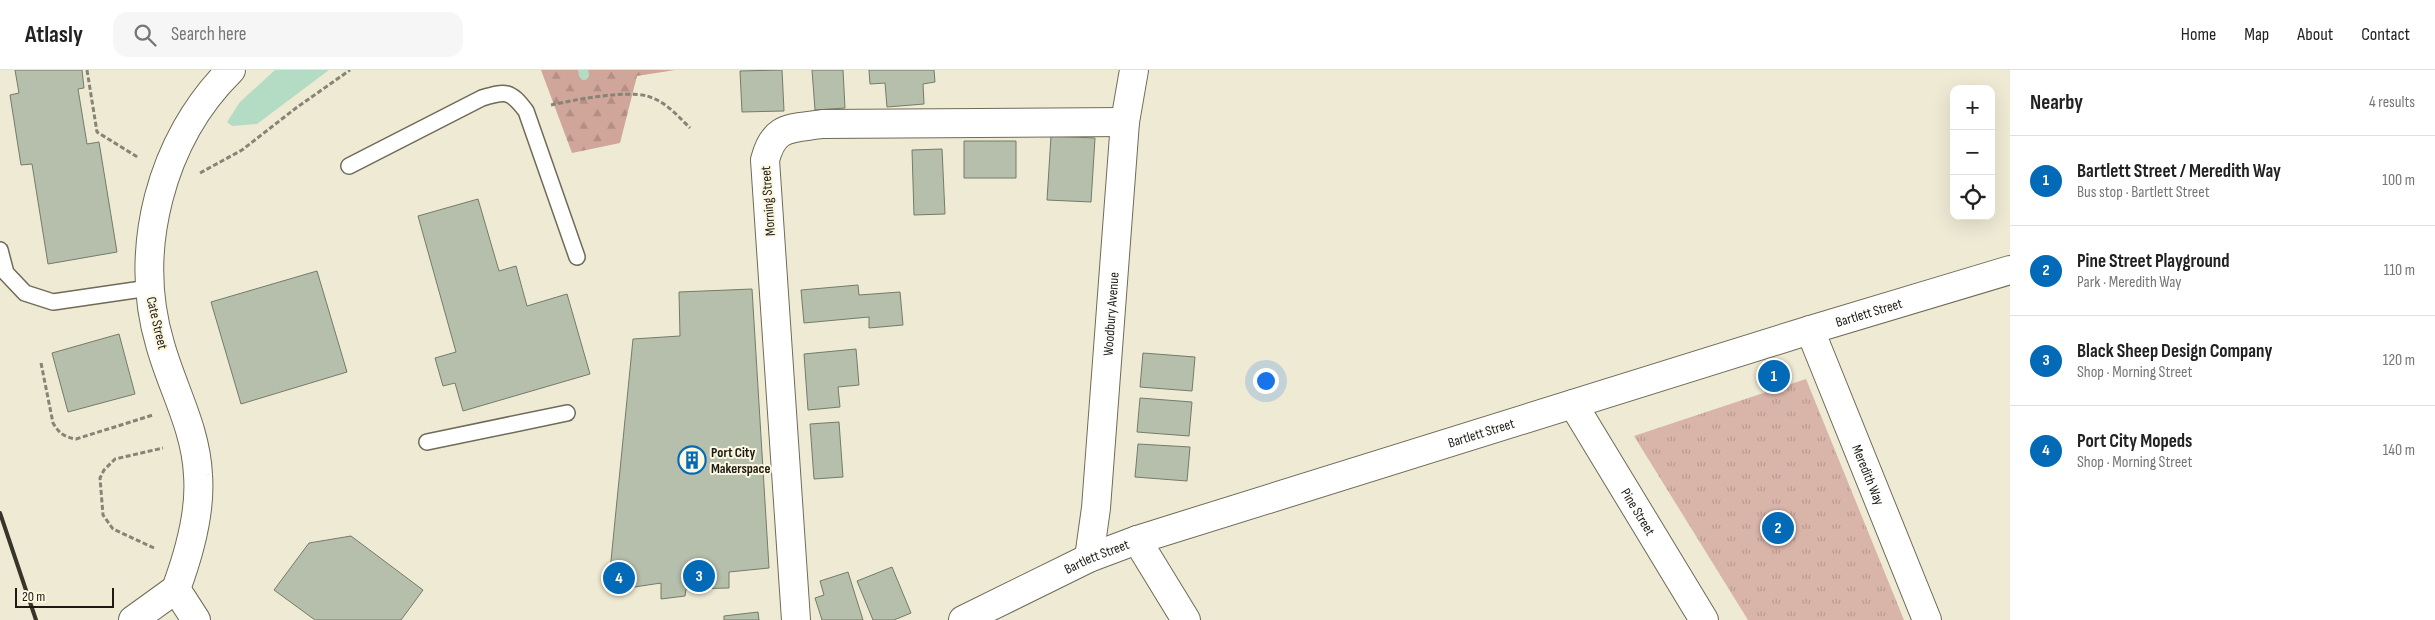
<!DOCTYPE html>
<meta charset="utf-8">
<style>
body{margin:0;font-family:"Sofia Sans Condensed",sans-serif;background:#f6f6f6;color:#222}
.controls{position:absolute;right:15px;top:15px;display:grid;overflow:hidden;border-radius:10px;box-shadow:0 5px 20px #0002}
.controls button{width:45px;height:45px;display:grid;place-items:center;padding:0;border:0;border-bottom:1px solid #e0e0e0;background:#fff;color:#222;font:25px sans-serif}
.scale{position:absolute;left:15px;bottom:12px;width:99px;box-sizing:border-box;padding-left:5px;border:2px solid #1c1a13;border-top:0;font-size:14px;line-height:18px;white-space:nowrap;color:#1c1a13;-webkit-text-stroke:4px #fbf7e1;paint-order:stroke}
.you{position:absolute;left:1265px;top:310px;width:18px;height:18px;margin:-12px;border:4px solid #fff;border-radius:50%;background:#1a73e8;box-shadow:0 0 0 8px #1a73e833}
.badge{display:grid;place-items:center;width:32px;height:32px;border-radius:50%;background:#026ab6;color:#fff;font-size:16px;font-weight:700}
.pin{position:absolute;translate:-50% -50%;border:2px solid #fff;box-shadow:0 1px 5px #0006}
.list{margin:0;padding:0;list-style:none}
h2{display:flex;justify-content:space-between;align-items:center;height:65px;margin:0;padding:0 20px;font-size:21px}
h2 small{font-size:16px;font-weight:400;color:#767676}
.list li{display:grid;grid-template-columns:32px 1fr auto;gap:15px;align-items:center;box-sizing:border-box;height:90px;padding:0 20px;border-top:1px solid #e0e0e0}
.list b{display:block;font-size:19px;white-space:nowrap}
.list p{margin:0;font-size:16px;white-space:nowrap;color:#767676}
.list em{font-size:16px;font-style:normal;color:#767676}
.icon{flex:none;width:28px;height:28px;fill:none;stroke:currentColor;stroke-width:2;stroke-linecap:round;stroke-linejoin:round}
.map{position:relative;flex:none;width:2010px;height:550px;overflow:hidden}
header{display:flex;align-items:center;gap:30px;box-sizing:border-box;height:70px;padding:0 25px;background:#fff;border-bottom:1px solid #e0e0e0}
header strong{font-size:24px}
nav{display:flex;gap:28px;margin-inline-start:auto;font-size:18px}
.search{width:350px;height:45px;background:#f6f6f6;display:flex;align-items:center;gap:12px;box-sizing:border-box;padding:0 18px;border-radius:15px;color:#767676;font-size:19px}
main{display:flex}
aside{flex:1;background:#fff}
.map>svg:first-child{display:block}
</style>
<header>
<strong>Atlasly</strong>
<div class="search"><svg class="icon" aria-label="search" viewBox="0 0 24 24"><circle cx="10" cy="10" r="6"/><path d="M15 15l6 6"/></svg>Search here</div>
<nav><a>Home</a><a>Map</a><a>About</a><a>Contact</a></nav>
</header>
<main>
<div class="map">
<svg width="2010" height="550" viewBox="0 0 2010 550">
<defs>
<pattern id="forest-firs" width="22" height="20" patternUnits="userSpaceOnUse" patternTransform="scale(1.25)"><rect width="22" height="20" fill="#d0a69a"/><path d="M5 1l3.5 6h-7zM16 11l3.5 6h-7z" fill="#b28e84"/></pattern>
<pattern id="park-tufts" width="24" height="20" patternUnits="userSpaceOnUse" patternTransform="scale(1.25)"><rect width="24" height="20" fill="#d9b4a9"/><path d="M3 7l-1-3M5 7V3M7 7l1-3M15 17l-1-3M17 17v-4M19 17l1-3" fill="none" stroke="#ba9a91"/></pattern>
</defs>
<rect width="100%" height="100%" fill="#eeead4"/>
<path fill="url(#forest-firs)" d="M 541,0 L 675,0 L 637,6 L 620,73 L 572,83 Z"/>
<path fill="url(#park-tufts)" d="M 1806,309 L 1904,550 L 1748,550 L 1634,366 Z"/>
<path fill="#b4dbc3" d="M 275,0 L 329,0 L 257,54 L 232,56 L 227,52 L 240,32 Z"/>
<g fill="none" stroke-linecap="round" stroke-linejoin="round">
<path stroke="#b4dbc3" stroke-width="10" d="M 583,0 L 584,5"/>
</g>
<path fill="#b5bfab" stroke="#737c69" d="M 15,0 L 82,0 L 84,18 L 78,19 L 87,74 L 99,72 L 117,182 L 48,194 L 32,94 L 21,95 L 10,25 L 19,23 Z
M 782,0 L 784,41 L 742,42 L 740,1 Z
M 812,0 L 843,0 L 845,38 L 815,40 Z
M 869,0 L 934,0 L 935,12 L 923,14 L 924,34 L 887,37 L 885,13 L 870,14 Z
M 1051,66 L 1095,68 L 1091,132 L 1047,130 Z
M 964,71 L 1016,71 L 1016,108 L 964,108 Z
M 942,79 L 945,144 L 914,145 L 912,80 Z
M 478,129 L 499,201 L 516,196 L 527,236 L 567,224 L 590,304 L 463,341 L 455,313 L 443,316 L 435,288 L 456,282 L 418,146 Z
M 317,201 L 347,302 L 241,334 L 211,232 Z
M 858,215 L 859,225 L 900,222 L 903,255 L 869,258 L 869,247 L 804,253 L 801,220 Z
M 752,219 L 769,498 L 729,502 L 729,518 L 686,519 L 685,526 L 661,529 L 661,513 L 608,521 L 633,269 L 680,266 L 679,222 Z
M 119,264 L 135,324 L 68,342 L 52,283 Z
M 856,279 L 859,315 L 838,317 L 840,337 L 808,340 L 804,284 Z
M 1143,283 L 1195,287 L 1192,321 L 1140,317 Z
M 1140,328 L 1192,332 L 1189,366 L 1137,362 Z
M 839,352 L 843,407 L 814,409 L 810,354 Z
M 1138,374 L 1190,377 L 1187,411 L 1135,407 Z
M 351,466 L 423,520 L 401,550 L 315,550 L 274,520 L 309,473 Z
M 892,497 L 911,543 L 894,550 L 873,550 L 857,511 Z
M 848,502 L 863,550 L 822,550 L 815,528 L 824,525 L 820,511 Z
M 758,542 L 759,550 L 724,550 L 724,546 Z"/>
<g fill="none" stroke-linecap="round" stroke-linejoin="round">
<g stroke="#6f6b58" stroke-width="18">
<path id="service" d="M 349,96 L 482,28 C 506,21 510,20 526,41 L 577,187
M 0,180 L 6,203 L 25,223 L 53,232 L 149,218
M 427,372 L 567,343"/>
</g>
<g stroke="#6f6b58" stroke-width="30">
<g id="minor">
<path id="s1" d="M 1810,260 L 1927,550"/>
<path id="s2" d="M 1573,334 L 1704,550"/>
<path d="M 1137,470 L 1186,550"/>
<path id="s3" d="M 1089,488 L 1096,438 L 1125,52 L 1134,0"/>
<path d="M 176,519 C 189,484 201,443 198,405 C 196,358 172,318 160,274 C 132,180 161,69 231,0"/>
<path d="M 796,550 L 765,90 C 774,55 790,59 822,54 L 1125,52"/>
</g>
</g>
<g stroke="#6f6b58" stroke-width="30">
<g id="tertiary">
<path d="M 133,550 L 176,519 L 196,550"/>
<path id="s4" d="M 963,550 L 1089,488 L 1137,470 L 1810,260 L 2010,200"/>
</g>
</g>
<path stroke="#878476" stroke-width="3" stroke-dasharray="5 2.5" stroke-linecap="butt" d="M 87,0 L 97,62 L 139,88
M 551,35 C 573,30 625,20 647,26 C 665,31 678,46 690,58
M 200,103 L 242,80 L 296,38 L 350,0
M 41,293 L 53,353 C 59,363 64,367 76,369 L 153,345
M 154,478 L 113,459 L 103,445 L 100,408 L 104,400 L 115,389 L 163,378"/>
<use href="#service" stroke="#fff" stroke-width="15"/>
<use href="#minor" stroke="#fff" stroke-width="28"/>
<use href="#tertiary" stroke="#fff" stroke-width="28"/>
<path stroke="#36342b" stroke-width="4" d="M 0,443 L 36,550"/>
</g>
<defs>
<g id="building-ring" transform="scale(1.4375)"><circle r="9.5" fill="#fbf7e1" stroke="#026ab6" stroke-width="1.5"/><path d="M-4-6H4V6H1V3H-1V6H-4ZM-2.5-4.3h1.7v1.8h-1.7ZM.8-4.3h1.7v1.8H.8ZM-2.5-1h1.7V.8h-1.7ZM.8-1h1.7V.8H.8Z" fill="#026ab6"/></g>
</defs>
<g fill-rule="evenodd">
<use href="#building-ring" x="692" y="390"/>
</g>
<g text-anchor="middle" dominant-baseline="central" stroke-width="4" stroke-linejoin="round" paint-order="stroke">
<g font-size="14" fill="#1c1a13" stroke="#fbf7e1">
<text transform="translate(768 131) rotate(-94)">Morning Street</text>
<text stroke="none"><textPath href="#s4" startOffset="958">Bartlett Street</textPath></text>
<text stroke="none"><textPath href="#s3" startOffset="245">Woodbury Avenue</textPath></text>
<text transform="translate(157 253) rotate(77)">Cate Street</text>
<text stroke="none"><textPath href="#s4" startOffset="552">Bartlett Street</textPath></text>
<text stroke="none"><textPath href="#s1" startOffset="156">Meredith Way</textPath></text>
<text stroke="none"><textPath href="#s2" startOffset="126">Pine Street</textPath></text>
<text stroke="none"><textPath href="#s4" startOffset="148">Bartlett Street</textPath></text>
</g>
<g font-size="14" font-weight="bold" fill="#1c1a13" stroke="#fbf7e1" text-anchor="start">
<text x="711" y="382">Port City<tspan x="711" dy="16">Makerspace</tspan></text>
</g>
</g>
</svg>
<div class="controls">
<button>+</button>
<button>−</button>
<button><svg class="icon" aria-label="locate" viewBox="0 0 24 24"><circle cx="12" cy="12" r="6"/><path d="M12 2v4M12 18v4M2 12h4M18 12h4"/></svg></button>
</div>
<div class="scale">20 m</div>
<div class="you"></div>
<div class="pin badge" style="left:1774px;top:306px">1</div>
<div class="pin badge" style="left:1778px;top:458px">2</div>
<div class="pin badge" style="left:699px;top:506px">3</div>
<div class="pin badge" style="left:619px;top:508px">4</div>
</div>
<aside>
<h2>Nearby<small>4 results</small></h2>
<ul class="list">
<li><span class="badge">1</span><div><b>Bartlett Street / Meredith Way</b><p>Bus stop · Bartlett Street</p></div><em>100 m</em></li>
<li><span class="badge">2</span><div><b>Pine Street Playground</b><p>Park · Meredith Way</p></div><em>110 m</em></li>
<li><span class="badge">3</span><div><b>Black Sheep Design Company</b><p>Shop · Morning Street</p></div><em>120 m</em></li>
<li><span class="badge">4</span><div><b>Port City Mopeds</b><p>Shop · Morning Street</p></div><em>140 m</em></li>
</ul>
</aside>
</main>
